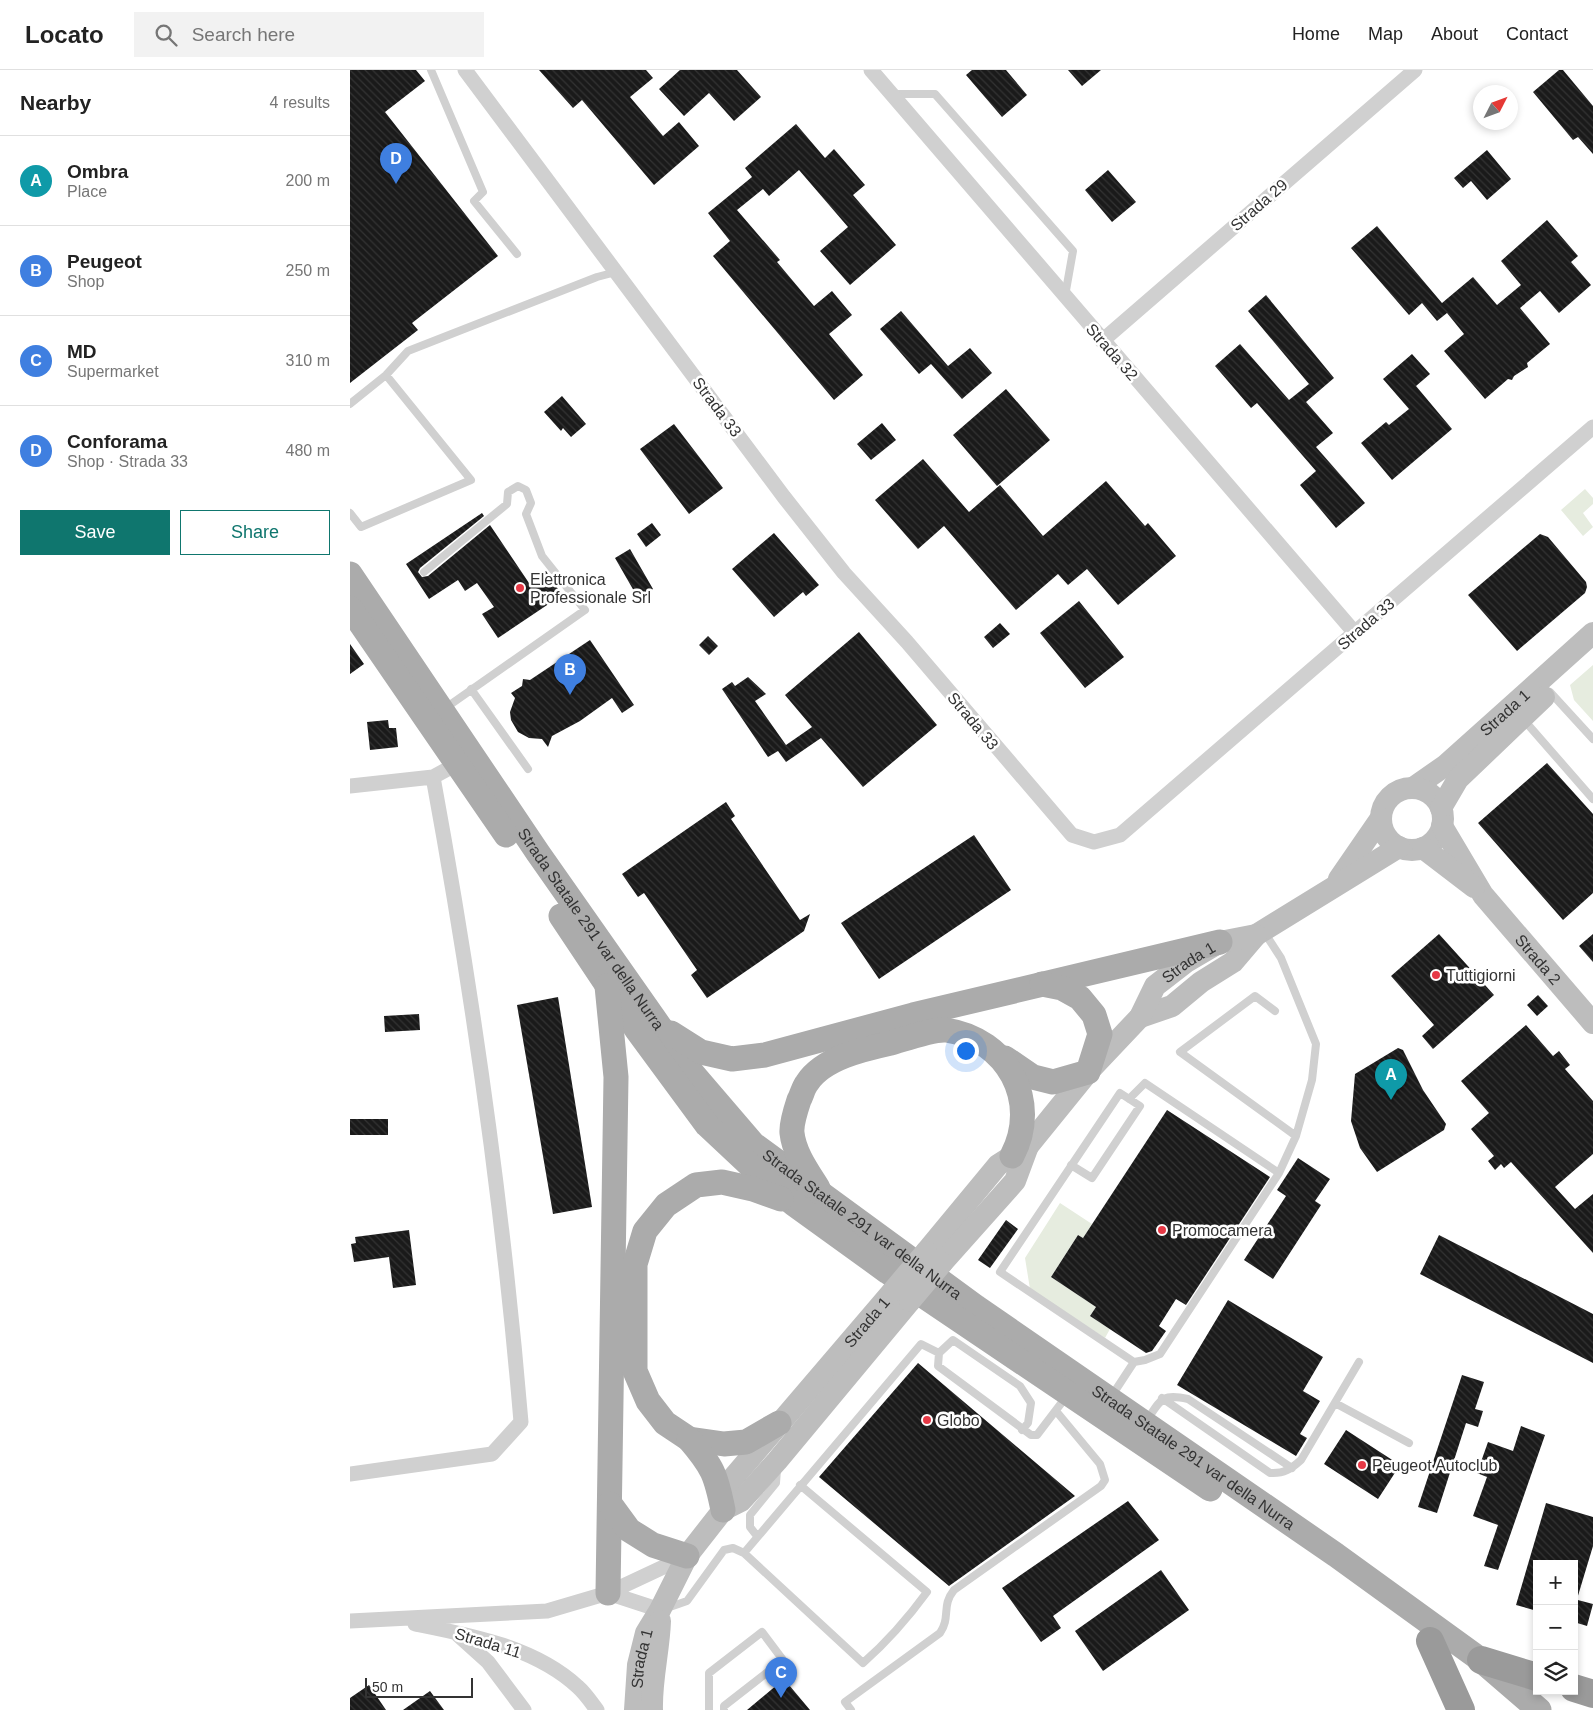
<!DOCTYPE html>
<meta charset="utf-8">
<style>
body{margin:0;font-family:Helvetica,sans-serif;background:#f2f2f2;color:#222}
.controls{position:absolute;right:15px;bottom:15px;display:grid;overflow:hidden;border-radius:0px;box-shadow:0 2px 8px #0003}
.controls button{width:45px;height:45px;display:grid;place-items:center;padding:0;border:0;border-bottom:1px solid #e0e0e0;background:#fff;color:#222;font:25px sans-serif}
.compass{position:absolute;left:1123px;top:15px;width:45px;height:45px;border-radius:50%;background:#fff;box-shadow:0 2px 8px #0003;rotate:48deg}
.scale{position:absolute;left:15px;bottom:12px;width:108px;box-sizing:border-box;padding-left:5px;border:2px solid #333;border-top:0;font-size:14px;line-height:18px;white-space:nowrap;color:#333;-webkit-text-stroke:4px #fff;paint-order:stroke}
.you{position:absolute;left:615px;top:980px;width:18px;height:18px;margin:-12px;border:4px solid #fff;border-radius:50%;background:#1a73e8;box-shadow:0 0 0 8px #1a73e833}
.badge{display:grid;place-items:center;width:32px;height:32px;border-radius:50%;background:#0f766e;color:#fff;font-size:16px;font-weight:700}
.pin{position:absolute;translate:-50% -41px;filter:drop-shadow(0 1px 2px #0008)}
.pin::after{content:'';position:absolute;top:26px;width:18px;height:15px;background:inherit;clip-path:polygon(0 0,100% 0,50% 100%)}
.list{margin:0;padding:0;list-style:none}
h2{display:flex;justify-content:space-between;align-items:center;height:65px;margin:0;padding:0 20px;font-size:21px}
h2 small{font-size:16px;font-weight:400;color:#767676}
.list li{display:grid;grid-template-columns:32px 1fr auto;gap:15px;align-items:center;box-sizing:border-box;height:90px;padding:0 20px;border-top:1px solid #e0e0e0}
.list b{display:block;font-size:19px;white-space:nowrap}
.list p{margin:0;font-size:16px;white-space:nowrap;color:#767676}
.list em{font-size:16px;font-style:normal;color:#767676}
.actions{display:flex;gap:10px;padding:15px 20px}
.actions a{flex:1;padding:11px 0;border:1px solid #0f766e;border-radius:0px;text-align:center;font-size:18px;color:#0f766e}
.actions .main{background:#0f766e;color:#fff}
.icon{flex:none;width:28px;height:28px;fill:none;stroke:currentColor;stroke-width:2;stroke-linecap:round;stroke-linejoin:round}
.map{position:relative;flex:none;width:1243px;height:1640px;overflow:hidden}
header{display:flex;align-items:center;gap:30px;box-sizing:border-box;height:70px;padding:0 25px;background:#fff;border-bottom:1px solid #e0e0e0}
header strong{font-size:24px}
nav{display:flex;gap:28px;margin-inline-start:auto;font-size:18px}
.search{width:350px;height:45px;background:#f2f2f2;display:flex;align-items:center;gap:12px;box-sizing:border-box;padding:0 18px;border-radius:0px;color:#767676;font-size:19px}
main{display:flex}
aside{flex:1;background:#fff}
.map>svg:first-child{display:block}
</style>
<header>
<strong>Locato</strong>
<div class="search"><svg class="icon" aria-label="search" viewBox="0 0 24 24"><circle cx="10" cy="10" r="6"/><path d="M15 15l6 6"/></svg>Search here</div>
<nav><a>Home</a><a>Map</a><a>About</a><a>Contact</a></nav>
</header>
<main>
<aside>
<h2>Nearby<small>4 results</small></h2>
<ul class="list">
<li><span class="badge" style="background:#0f9aa8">A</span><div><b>Ombra</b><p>Place</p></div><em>200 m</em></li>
<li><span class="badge" style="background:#3f7fe0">B</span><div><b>Peugeot</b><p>Shop</p></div><em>250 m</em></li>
<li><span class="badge" style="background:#3f7fe0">C</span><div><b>MD</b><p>Supermarket</p></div><em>310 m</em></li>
<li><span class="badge" style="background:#3f7fe0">D</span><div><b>Conforama</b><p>Shop · Strada 33</p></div><em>480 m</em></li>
</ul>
<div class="actions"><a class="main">Save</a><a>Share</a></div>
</aside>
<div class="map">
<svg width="1243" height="1640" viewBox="0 0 1243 1640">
<defs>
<pattern id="building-back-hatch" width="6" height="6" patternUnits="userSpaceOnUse" patternTransform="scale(1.25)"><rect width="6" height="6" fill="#1a1a1a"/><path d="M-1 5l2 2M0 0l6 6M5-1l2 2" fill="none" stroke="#333"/></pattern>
</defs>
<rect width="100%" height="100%" fill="#fff"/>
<path fill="#e6ecdf" d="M 1235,419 L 1243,428 L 1243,434 L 1233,443 L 1243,457 L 1233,466 L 1211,440 Z
M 1243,595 L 1243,651 L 1224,630 L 1220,615 Z
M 710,1133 L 742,1154 L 733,1168 L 728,1165 L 701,1207 L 746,1237 L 740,1246 L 760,1259 L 755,1268 L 680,1219 L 675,1188 Z"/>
<path fill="url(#building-back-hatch)" d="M 0,0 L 66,0 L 75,11 L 35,42 L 148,186 L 62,253 L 68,260 L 0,313 Z
M 189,0 L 296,0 L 303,8 L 280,27 L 313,66 L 329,52 L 349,76 L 304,115 L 232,30 L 223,38 Z
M 330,0 L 387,0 L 411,27 L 384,51 L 359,23 L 334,46 L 309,19 Z
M 622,0 L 656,0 L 677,25 L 652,47 L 616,5 Z
M 718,0 L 751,0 L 732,16 Z
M 1209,0 L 1213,0 L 1243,36 L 1243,84 L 1228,67 L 1223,70 L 1183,22 Z
M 446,54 L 475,88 L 484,79 L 515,115 L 503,125 L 546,175 L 500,215 L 470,181 L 498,157 L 449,100 L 419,126 L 413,119 L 387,140 L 430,190 L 427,192 L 464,236 L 482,221 L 502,245 L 479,264 L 513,305 L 484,330 L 363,186 L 380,171 L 358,143 L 402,107 L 395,98 Z
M 1137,80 L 1161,109 L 1137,130 L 1121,111 L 1113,118 L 1104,108 Z
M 758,100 L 786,132 L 762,152 L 735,120 Z
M 1197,150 L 1228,186 L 1221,192 L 1241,215 L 1209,243 L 1190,221 L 1170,238 L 1200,274 L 1177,293 L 1178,297 L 1164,306 L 1162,310 L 1158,309 L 1135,329 L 1094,281 L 1114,264 L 1097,243 L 1087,251 L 1072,233 L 1059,245 L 1001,178 L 1027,156 L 1092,233 L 1123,207 L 1147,235 L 1171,215 L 1151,191 Z
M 916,225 L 984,308 L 956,332 L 983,363 L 966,377 L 1015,433 L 986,458 L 950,415 L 966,401 L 907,333 L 901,338 L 865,296 L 890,274 L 939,330 L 959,314 L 898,241 Z
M 551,241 L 598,296 L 620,278 L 642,303 L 612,329 L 581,294 L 569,304 L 530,259 Z
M 1062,284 L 1080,304 L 1066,316 L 1102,359 L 1042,410 L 1011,373 L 1036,352 L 1039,355 L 1059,339 L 1033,309 Z
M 656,319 L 700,370 L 647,416 L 603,365 Z
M 212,326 L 236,354 L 221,367 L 213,358 L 211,361 L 194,342 Z
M 532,353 L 546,370 L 521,390 L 507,374 Z
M 324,354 L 373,418 L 339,444 L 290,379 Z
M 573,389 L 619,442 L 650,415 L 693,466 L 756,411 L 795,456 L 798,453 L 826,486 L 768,535 L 737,499 L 718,515 L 708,504 L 666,540 L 594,456 L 568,479 L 525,430 Z
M 132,443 L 134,446 L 70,498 L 68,502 L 72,507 L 78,506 L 140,455 L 179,513 L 196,501 L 212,525 L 148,568 L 132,544 L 144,537 L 127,513 L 115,521 L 108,510 L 79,529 L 56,494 Z
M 302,453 L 311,465 L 296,477 L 287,464 Z
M 424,463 L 469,515 L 456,526 L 453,522 L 424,547 L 382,499 Z
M 1190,464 L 1198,467 L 1236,512 L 1237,517 L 1235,523 L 1167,581 L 1118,525 Z
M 280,479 L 303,519 L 288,528 L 265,488 Z
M 729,531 L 774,587 L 735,618 L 690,563 Z
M 650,553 L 660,564 L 643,578 L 634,567 Z
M 509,562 L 587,655 L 513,717 L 471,668 L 436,692 L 428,681 L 418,687 L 372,619 L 382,612 L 385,616 L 398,607 L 416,624 L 405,631 L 436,675 L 462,657 L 435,625 Z
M 358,566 L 368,576 L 359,585 L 349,575 Z
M 240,570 L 284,635 L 272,643 L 262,628 L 230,651 L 202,666 L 198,677 L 192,669 L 179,668 L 168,662 L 161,650 L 160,642 L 165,628 L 161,623 L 172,616 L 173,609 L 180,610 Z
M 0,574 L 14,594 L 0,604 Z
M 38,650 L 39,658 L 46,658 L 48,677 L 20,680 L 17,652 Z
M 1197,693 L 1243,744 L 1243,823 L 1213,850 L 1128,753 Z
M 376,732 L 385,746 L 381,749 L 450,850 L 460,844 L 454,861 L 357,928 L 341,905 L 347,900 L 294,823 L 288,827 L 272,804 Z
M 624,765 L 661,820 L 529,909 L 491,853 Z
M 1089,864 L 1144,925 L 1083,979 L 1072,966 L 1084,955 L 1041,906 Z
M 1243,864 L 1243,892 L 1229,876 Z
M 1188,925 L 1198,936 L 1187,946 L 1177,935 Z
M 208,927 L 242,1137 L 203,1144 L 167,935 Z
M 69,944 L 70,960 L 35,962 L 34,946 Z
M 1176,955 L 1203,986 L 1209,981 L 1220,995 L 1215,999 L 1243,1031 L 1243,1084 L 1205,1117 L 1225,1139 L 1243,1124 L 1243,1183 L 1161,1092 L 1154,1098 L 1151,1094 L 1145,1100 L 1138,1091 L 1144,1086 L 1121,1059 L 1139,1043 L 1111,1011 Z
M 1048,978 L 1053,980 L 1073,1020 L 1096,1054 L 1094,1060 L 1027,1102 L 1010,1078 L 1001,1051 L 1005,1004 Z
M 817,1040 L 920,1107 L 836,1235 L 826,1229 L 809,1256 L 816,1261 L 802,1281 L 796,1283 L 740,1246 L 746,1237 L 701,1207 L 728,1165 L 733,1168 Z
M 0,1049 L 38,1049 L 38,1065 L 0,1065 Z
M 948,1088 L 980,1109 L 965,1131 L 971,1135 L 923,1209 L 894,1190 L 936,1126 L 927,1120 Z
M 656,1150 L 668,1159 L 640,1198 L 628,1190 Z
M 59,1160 L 66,1215 L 43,1218 L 39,1187 L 4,1192 L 1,1174 L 6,1173 L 5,1167 Z
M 1089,1165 L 1243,1244 L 1243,1293 L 1070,1204 Z
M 878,1230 L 973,1287 L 953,1321 L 970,1331 L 950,1364 L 957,1368 L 946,1386 L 827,1315 Z
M 568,1293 L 725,1426 L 599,1516 L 469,1407 Z
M 1112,1305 L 1134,1312 L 1125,1339 L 1133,1341 L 1128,1357 L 1116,1353 L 1087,1443 L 1068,1437 Z
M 1171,1356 L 1195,1365 L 1148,1500 L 1134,1496 L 1148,1455 L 1123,1446 L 1137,1407 L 1127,1403 L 1138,1372 L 1163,1381 Z
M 996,1360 L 1050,1395 L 1028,1429 L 974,1394 Z
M 778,1431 L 809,1470 L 703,1546 L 711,1558 L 691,1572 L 652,1518 Z
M 1196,1433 L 1243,1447 L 1243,1476 L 1227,1529 L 1224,1528 L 1224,1494 L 1187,1494 L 1187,1541 L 1166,1535 Z
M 811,1500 L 839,1540 L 753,1601 L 725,1561 Z
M 1224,1529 L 1243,1534 L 1237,1556 L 1224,1552 Z
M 434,1609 L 460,1640 L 397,1640 Z
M 19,1615 L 36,1640 L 0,1640 L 0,1628 Z
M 80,1621 L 94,1640 L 53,1640 Z"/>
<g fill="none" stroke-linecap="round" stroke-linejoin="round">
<path stroke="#d0d0d0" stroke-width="8" d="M 81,0 L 133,122 L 124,131 L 167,184
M 542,24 L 585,24 L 723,181 L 715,226
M 0,334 L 36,305 L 58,281 L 247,207 L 266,202
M 0,443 L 11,457 L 121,410 L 36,305
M 74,502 L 157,434 L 158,422 L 168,416 L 176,420 L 181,433 L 176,444 L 192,486 L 235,540 L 94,639
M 121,619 L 178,699
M 1200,622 L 1243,669
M 1173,649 L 1243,729
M 925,941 L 905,926 L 830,982 L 946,1066
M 779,1029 L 795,1013 L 929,1103 L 946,1066 L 962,1010 L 966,974 L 931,888 L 914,862
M 721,1095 L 742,1108 L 790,1036 L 770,1023 L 650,1202 L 784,1292 L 761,1327
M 589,1283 L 603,1270 L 670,1316 L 681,1333 L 678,1353 L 672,1360
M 784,1292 L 795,1290 L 810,1284 L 929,1103
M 812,1328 L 920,1403 C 934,1404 941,1399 951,1390 L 1009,1292
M 985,1333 L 1059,1373
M 797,1350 C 811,1329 812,1323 838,1329 L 942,1398
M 407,1466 L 400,1457 L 400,1445 L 426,1413 L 427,1400
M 394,1483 L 571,1274 L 589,1283 L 588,1296 L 681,1365 L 687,1365 L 716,1327
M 317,1538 L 337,1531 L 374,1480 L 383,1478 L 394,1483 L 513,1593 C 538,1571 558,1548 577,1522 L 450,1415
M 359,1640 L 359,1603 L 412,1562 L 433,1590 L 374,1636 L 374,1640
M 501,1640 L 495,1632 L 590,1563 C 601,1547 591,1536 604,1520 L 751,1416 L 755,1410 L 750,1394 L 706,1341"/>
<path stroke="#d0d0d0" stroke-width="15" d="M 115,0 L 434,427 L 494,503 L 557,572 L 722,765 L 744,772 L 770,765 L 1243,357
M 521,0 L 1005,563
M 752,271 L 1065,0
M 0,716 L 83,707 L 107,694
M 0,1404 L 142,1384 L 171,1352 C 153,1136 122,920 83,707
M 258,1523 L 310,1540
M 0,1551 L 197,1541 L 258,1523 L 337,1486
M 65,1554 C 120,1565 185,1577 228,1617 C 235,1623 241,1632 247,1640
M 108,1565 L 138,1592 L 174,1640"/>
<g stroke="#bdbdbd" stroke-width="22">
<path id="s1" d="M 1063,718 L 1096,695 L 1243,563"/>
<circle cx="1062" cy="749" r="31"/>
<path d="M 1091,738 L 1108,709 L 1194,627"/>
<path id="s2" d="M 1092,756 L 1133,825 L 1243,953"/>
<path d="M 1073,778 L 1124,817"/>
<path d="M 989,809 L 1031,748"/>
<path d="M 790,947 L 822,936 L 851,912 L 883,892 L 906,865 L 1049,777"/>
<path id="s3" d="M 576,1182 L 648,1095 L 678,1076 L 738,1002 L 790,947 L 805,916 L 836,892 L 870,872 L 906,865"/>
<path d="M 592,1193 L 665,1111 L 678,1076"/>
<path id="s4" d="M 373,1440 L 377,1415 L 543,1221"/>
<path id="s5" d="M 285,1640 L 288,1595 L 296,1563 L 310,1540 L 337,1486 L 373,1440 L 391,1431 L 427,1391 L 560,1231"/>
<path d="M 302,1640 C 301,1610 309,1581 310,1551"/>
</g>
<g stroke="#ababab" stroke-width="25">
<path id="s6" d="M 0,504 L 188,783 L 303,947 L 343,1004 L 403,1074 L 626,1237 L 986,1485 L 1131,1590 L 1189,1640"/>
<path d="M 0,538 L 156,765"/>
<path d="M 211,846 L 287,960 L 357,1055 L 421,1115 L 444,1134 L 538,1202 L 860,1419"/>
<path d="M 257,916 L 266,1007 L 258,1523"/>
<path d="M 321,963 L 351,982 L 382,989 L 415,985 L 563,945 L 870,872"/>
<path d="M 655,988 L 683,1007 L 703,1012 L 738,1002 L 750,964 L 744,945 L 730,928 L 712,918 L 692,914"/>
<path d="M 468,1118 C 458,1102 444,1083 442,1063 C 441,1054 446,1039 449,1030 C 452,1025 453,1018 457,1013 C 473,988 514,979 541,973 C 555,969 583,959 596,960 C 657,969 691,1031 662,1086"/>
<path d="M 429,1353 L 396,1372 L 374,1374 L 339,1369 L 315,1353 L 298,1331 L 285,1301 L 285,1194 L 295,1161 L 316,1135 L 346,1115 L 372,1112 L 403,1119 L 431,1129"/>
<path d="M 339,1369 C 363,1397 366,1405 373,1440"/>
<path d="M 260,1434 L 279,1460 L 303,1475 L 337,1486"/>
</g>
<path stroke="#9a9a9a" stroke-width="28" d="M 1080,1571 L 1111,1640
M 1131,1590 L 1187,1607
M 1224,1618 L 1243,1624"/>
<path stroke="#bdbdbd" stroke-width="22" d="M 543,1221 L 576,1182
M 560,1231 L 592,1193"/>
</g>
<g fill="#e63946" stroke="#fff" stroke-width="2">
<circle cx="170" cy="518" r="5"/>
<circle cx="1086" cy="905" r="5"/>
<circle cx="812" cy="1160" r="5"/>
<circle cx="577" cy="1350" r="5"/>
<circle cx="1012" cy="1395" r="5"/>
</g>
<g text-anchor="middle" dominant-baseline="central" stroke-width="5" stroke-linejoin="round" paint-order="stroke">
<g font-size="16" fill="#333" stroke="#fff">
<text transform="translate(909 135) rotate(-41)">Strada 29</text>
<text transform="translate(762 282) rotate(49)">Strada 32</text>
<text transform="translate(367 337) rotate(53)">Strada 33</text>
<text transform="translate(1016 554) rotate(-41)">Strada 33</text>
<text stroke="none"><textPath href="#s1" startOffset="119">Strada 1</textPath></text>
<text transform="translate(623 651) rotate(50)">Strada 33</text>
<text stroke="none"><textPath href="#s6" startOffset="429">Strada Statale 291 var della Nurra</textPath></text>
<text stroke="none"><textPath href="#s2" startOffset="165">Strada 2</textPath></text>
<text stroke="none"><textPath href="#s3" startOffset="395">Strada 1</textPath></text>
<text stroke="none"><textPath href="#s6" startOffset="834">Strada Statale 291 var della Nurra</textPath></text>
<text stroke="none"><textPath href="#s4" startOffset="240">Strada 1</textPath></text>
<text stroke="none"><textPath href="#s6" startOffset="1239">Strada Statale 291 var della Nurra</textPath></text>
<text transform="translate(138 1573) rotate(17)">Strada 11</text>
<text stroke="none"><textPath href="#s5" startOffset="52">Strada 1</textPath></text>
</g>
<g font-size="16" fill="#333" stroke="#fff" text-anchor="start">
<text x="180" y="509">Elettronica<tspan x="180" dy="18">Professionale Srl</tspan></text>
<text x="1096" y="905">Tuttigiorni</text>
<text x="822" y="1160">Promocamera</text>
<text x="587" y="1350">Globo</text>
<text x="1022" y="1395">Peugeot Autoclub</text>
</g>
</g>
</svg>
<div class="controls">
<button>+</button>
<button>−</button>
<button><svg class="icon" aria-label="layers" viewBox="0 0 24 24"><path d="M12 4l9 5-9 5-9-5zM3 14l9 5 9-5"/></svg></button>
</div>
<svg class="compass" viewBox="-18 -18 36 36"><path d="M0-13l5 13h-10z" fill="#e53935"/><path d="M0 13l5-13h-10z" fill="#767676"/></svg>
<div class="scale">50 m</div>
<div class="you"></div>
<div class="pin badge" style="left:1041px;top:1030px;background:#0f9aa8">A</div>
<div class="pin badge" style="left:220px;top:625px;background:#3f7fe0">B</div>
<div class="pin badge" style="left:431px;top:1628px;background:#3f7fe0">C</div>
<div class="pin badge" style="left:46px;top:114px;background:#3f7fe0">D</div>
</div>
</main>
